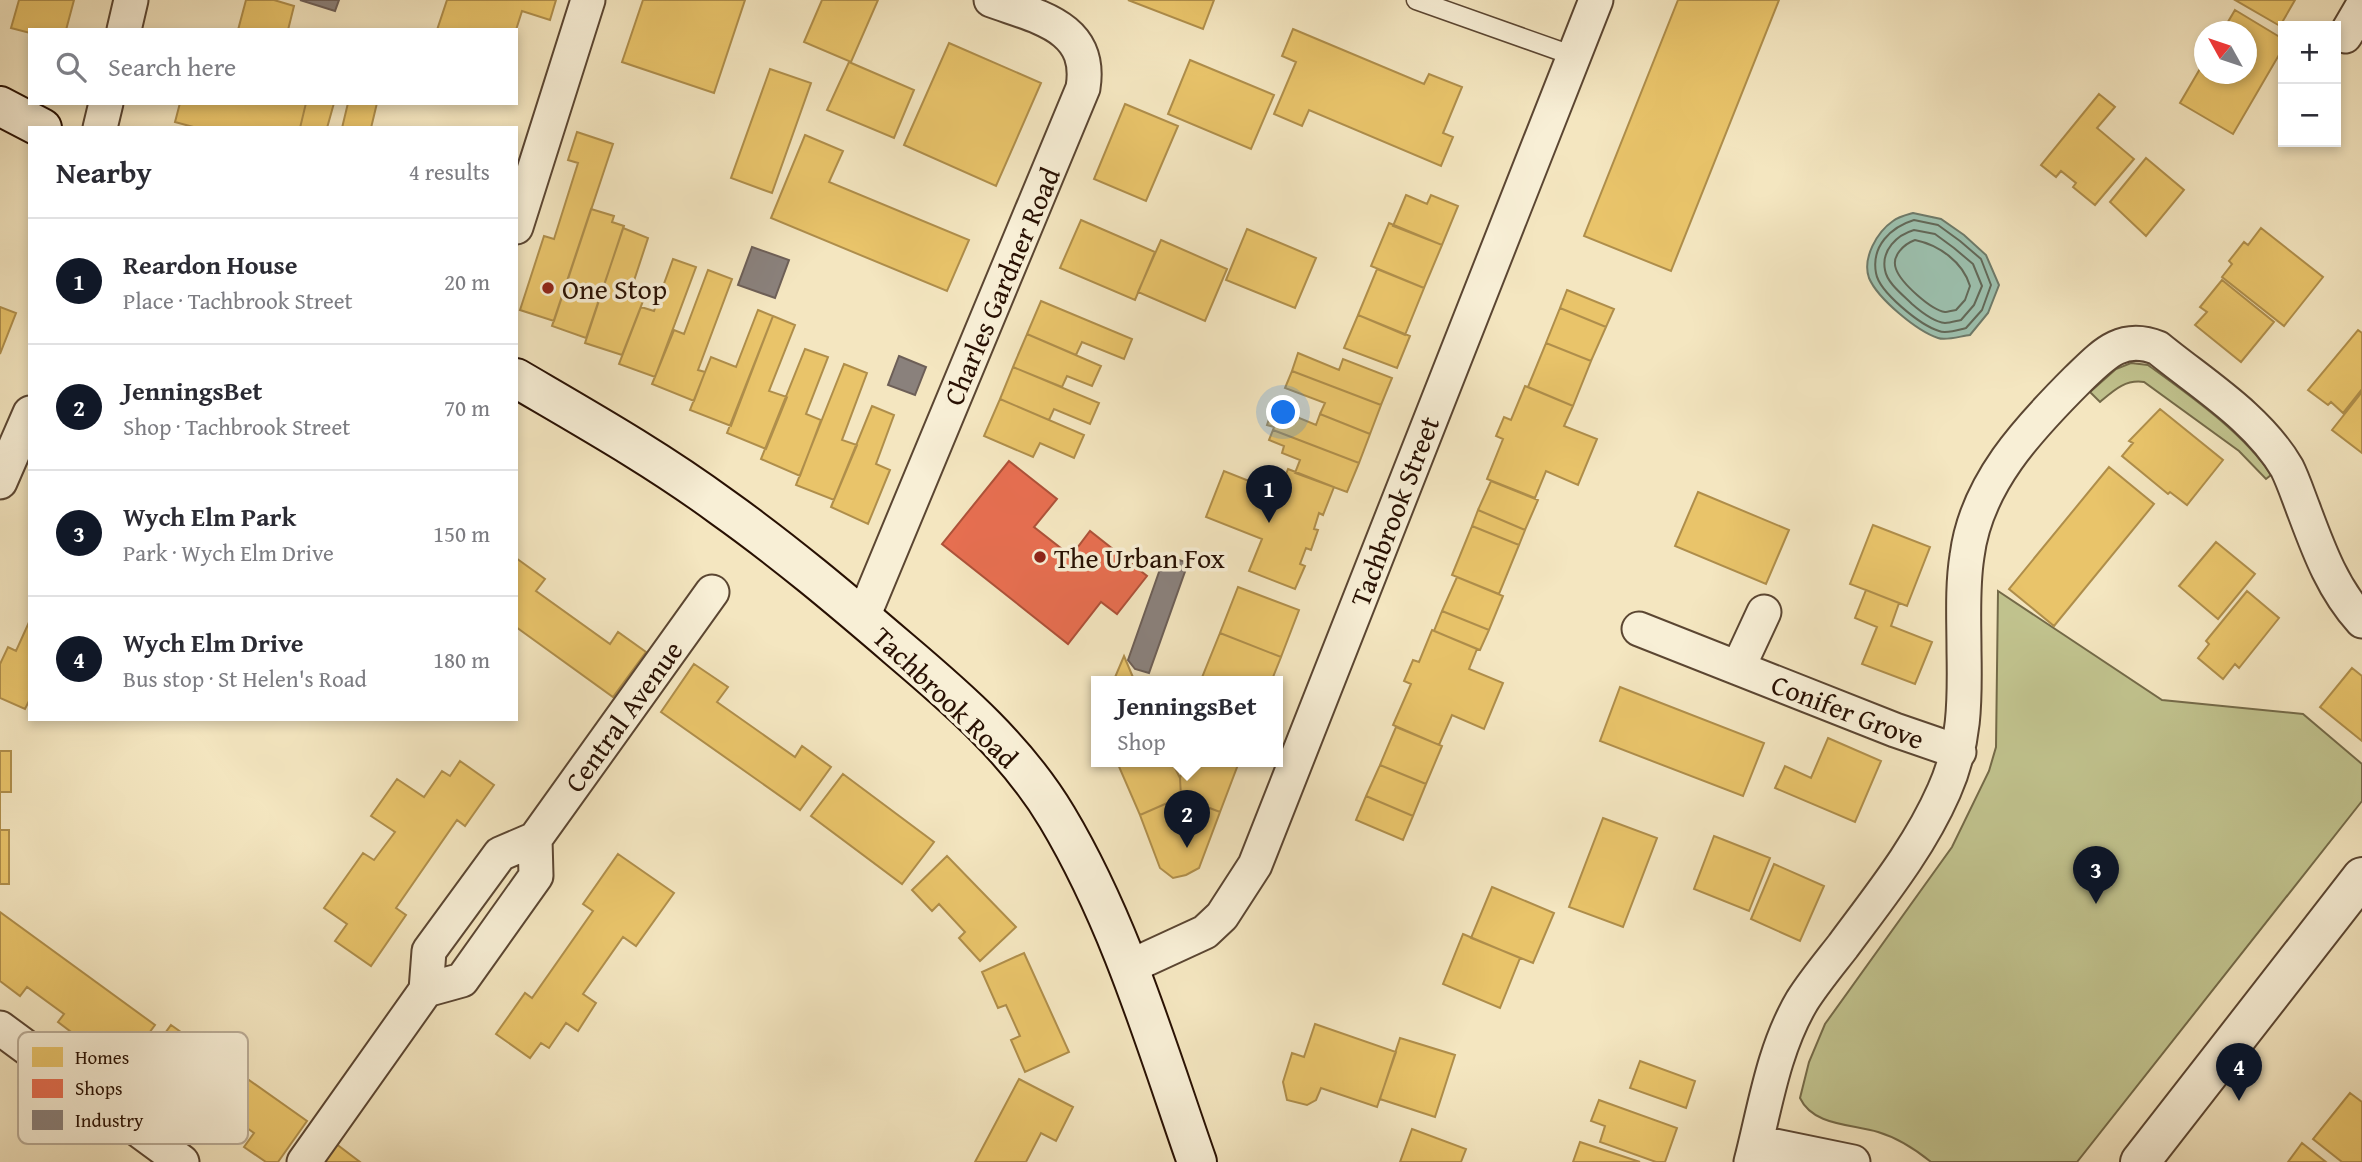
<!DOCTYPE html>
<meta charset="utf-8">
<style>
body{margin:0;font-family:"Gentium Book Plus",serif;background:#f2f2f3;color:#2b2b33}
.controls{position:absolute;right:21px;top:21px;display:grid;overflow:hidden;border-radius:0px;box-shadow:0 4px 10px #0003}
.controls button{width:63px;height:63px;display:grid;place-items:center;padding:0;border:0;border-bottom:2px solid #e1e1e2;background:#fff;color:#2b2b33;font:35px sans-serif}
.compass{position:absolute;left:2194px;top:21px;width:63px;height:63px;border-radius:50%;background:#fff;box-shadow:0 4px 10px #0003;rotate:310deg}
.you{position:absolute;left:1284px;top:413px;width:24px;height:24px;margin:-18px;border:5px solid #fff;border-radius:50%;background:#1a73e8;box-shadow:0 0 0 10px #1a73e833}
.badge{display:grid;place-items:center;width:46px;height:46px;border-radius:50%;background:#111827;color:#fff;font-size:23px;font-weight:700}
.pin{position:absolute;translate:-50% -58px;filter:drop-shadow(0 2px 4px #0008)}
.pin::after{content:'';position:absolute;top:37px;width:24px;height:21px;background:inherit;clip-path:polygon(0 0,100% 0,50% 100%)}
.popup{position:absolute;left:1091px;top:676px;width:192px;height:91px;box-sizing:border-box;display:grid;place-content:center;border-radius:0px;background:#fff;filter:drop-shadow(0 2px 5px #0005);font-size:23px;white-space:nowrap;color:#7c7c81}
.popup b{font-size:26px;color:#2b2b33}
.popup::after{content:'';position:absolute;left:50%;top:100%;margin-left:-14px;border:14px solid transparent;border-top-color:#fff}
.list{margin:0;padding:0;list-style:none}
h2{display:flex;justify-content:space-between;align-items:center;height:91px;margin:0;padding:0 28px;font-size:30px}
h2 small{font-size:23px;font-weight:400;color:#7c7c81}
.list li{display:grid;grid-template-columns:46px 1fr auto;gap:21px;align-items:center;box-sizing:border-box;height:126px;padding:0 28px;border-top:2px solid #e1e1e2}
.list b{display:block;font-size:26px;white-space:nowrap}
.list p{margin:0;font-size:23px;white-space:nowrap;color:#7c7c81}
.list em{font-size:23px;font-style:normal;color:#7c7c81}
.icon{flex:none;width:38px;height:38px;fill:none;stroke:currentColor;stroke-width:2;stroke-linecap:round;stroke-linejoin:round}
.map{position:relative;flex:none;width:2362px;height:1162px;overflow:hidden}
.search{position:absolute;background:#fff;box-shadow:0 4px 10px #0003;left:28px;top:28px;width:490px;height:77px;display:flex;align-items:center;gap:18px;box-sizing:border-box;padding:0 24px;border-radius:0px;color:#7c7c81;font-size:26px}
.panel{position:absolute;background:#fff;box-shadow:0 4px 10px #0003;left:28px;top:126px;width:490px;height:595px;border-radius:0px}
.map>svg:first-child{display:block}
</style>
<div class="map">
<svg width="2362" height="1162" viewBox="0 0 2362 1162">
<rect width="100%" height="100%" fill="#f4e6c0"/>
<filter id="stains"><feTurbulence type="fractalNoise" baseFrequency=".00286" numOctaves="4"/><feColorMatrix values="0 0 0 0 .2 0 0 0 0 .09 0 0 0 0 .02 0 0 0 .5 -.17"/></filter>
<radialGradient id="worn" r=".72"><stop offset=".6" stop-color="#630" stop-opacity="0"/><stop offset="1" stop-color="#630" stop-opacity=".3"/></radialGradient>
<path fill="#c1c38e" stroke="#746a48" stroke-width="2" d="M 2131,363 L 2148,365 C 2189,395 2244,433 2271,475 L 2266,479 L 2239,451 L 2144,382 C 2125,379 2113,391 2100,402 L 2090,392 L 2116,369 Z
M 1998,591 L 2162,700 L 2303,714 L 2362,764 L 2362,801 L 2077,1162 L 1931,1162 C 1915,1149 1898,1138 1878,1132 C 1852,1124 1813,1126 1800,1098 L 1809,1062 L 1825,1024 L 1952,847 L 1989,771 L 1996,747 Z"/>
<path fill="#9cc0ae" stroke="#6e7a69" stroke-width="2" d="M 1913,213 L 1941,219 L 1964,235 L 1986,255 L 1999,285 L 1988,313 L 1970,335 C 1961,336 1946,341 1938,338 C 1917,331 1878,299 1869,278 C 1862,258 1877,232 1893,221 C 1898,217 1906,215 1913,213 Z"/>
<path fill="#e9c46a" stroke="#af8e4b" stroke-width="2" d="M 19,0 L 74,0 L 66,30 L 30,30 L 30,33 L 11,28 Z
M 246,0 L 274,0 L 294,6 L 288,30 L 238,30 Z
M 447,0 L 556,0 L 550,20 L 522,11 L 516,30 L 437,30 Z
M 643,0 L 745,0 L 714,93 L 622,62 Z
M 822,0 L 878,0 L 851,62 L 804,42 Z
M 1128,0 L 1214,0 L 1203,29 Z
M 1678,0 L 1779,0 L 1671,271 L 1584,236 Z
M 2235,0 L 2295,0 L 2280,26 Z
M 2235,10 L 2283,39 L 2283,48 L 2233,134 L 2180,103 L 2204,62 L 2204,74 L 2246,74 L 2246,32 L 2222,32 Z
M 1293,29 L 1424,84 L 1429,74 L 1462,87 L 1443,133 L 1453,137 L 1441,166 L 1309,110 L 1302,126 L 1274,114 L 1296,62 L 1282,56 Z
M 949,43 L 1041,83 L 996,186 L 904,145 Z
M 1190,60 L 1274,95 L 1251,149 L 1168,114 Z
M 849,62 L 914,90 L 894,138 L 827,110 Z
M 770,69 L 811,83 L 772,193 L 731,178 Z
M 2099,94 L 2115,107 L 2097,128 L 2134,159 L 2095,205 L 2073,187 L 2076,183 L 2061,171 L 2056,177 L 2041,165 Z
M 180,103 L 306,103 L 300,128 L 197,128 L 175,122 Z
M 306,103 L 334,103 L 327,128 L 300,128 Z
M 348,103 L 377,103 L 371,128 L 342,128 Z
M 1125,104 L 1178,126 L 1146,201 L 1094,179 Z
M 577,132 L 613,144 L 554,321 L 520,310 L 544,236 L 554,239 L 578,163 L 568,160 Z
M 805,135 L 843,151 L 829,182 L 969,240 L 947,291 L 771,218 Z
M 2146,158 L 2184,190 L 2146,236 L 2110,202 Z
M 1406,195 L 1427,204 L 1431,195 L 1458,206 L 1442,245 L 1393,226 Z
M 591,209 L 614,216 L 612,222 L 624,226 L 586,338 L 552,326 Z
M 1081,220 L 1155,252 L 1135,300 L 1060,268 Z
M 1389,223 L 1442,245 L 1424,288 L 1371,266 Z
M 623,228 L 648,238 L 629,296 L 643,301 L 622,355 L 585,343 Z
M 2261,228 L 2323,277 L 2284,326 L 2222,277 L 2232,264 L 2229,261 L 2244,242 L 2248,245 Z
M 1247,229 L 1316,258 L 1295,308 L 1226,280 Z
M 1161,240 L 1227,269 L 1205,321 L 1138,292 Z
M 673,259 L 696,267 L 655,377 L 619,364 L 641,307 L 654,311 Z
M 1377,269 L 1424,288 L 1405,335 L 1358,315 Z
M 708,270 L 732,279 L 698,370 L 705,372 L 694,401 L 652,384 L 674,330 L 684,334 Z
M 2222,280 L 2274,322 L 2241,362 L 2195,325 L 2207,312 L 2200,307 Z
M 1567,290 L 1614,309 L 1606,327 L 1560,308 Z
M 1041,301 L 1132,339 L 1124,359 L 1082,342 L 1076,355 L 1027,334 Z
M 0,307 L 16,313 L 0,354 Z
M 1560,308 L 1606,327 L 1591,361 L 1546,343 Z
M 758,310 L 773,316 L 731,426 L 690,410 L 711,357 L 736,367 Z
M 1358,315 L 1410,336 L 1397,368 L 1344,348 Z
M 773,316 L 795,325 L 769,391 L 787,397 L 766,449 L 727,433 Z
M 2358,330 L 2362,333 L 2362,389 L 2343,413 L 2331,402 L 2328,405 L 2308,390 Z
M 1027,334 L 1101,366 L 1092,386 L 1067,376 L 1062,387 L 1013,367 Z
M 1546,343 L 1591,361 L 1573,406 L 1528,387 Z
M 805,349 L 828,357 L 806,414 L 821,420 L 800,476 L 761,459 Z
M 1298,353 L 1339,370 L 1343,359 L 1392,378 L 1381,405 L 1292,371 Z
M 844,364 L 867,373 L 842,440 L 857,445 L 834,500 L 796,485 Z
M 1013,367 L 1099,403 L 1090,424 L 1054,409 L 1049,420 L 1000,399 Z
M 1292,371 L 1381,405 L 1370,434 L 1320,414 L 1325,403 L 1285,388 Z
M 1525,386 L 1573,406 L 1564,426 L 1597,439 L 1578,485 L 1546,471 L 1535,498 L 1487,479 L 1503,439 L 1496,436 L 1504,417 L 1511,420 Z
M 2362,392 L 2362,453 L 2332,430 Z
M 1000,399 L 1084,435 L 1074,458 L 1040,443 L 1033,457 L 984,436 Z
M 872,406 L 894,415 L 876,464 L 890,470 L 868,524 L 831,507 Z
M 2160,409 L 2223,460 L 2187,505 L 2170,492 L 2168,494 L 2122,456 L 2133,443 L 2129,441 Z
M 1320,414 L 1370,434 L 1359,463 L 1273,430 L 1274,427 L 1267,425 L 1270,416 L 1277,419 L 1278,417 L 1295,423 L 1297,417 L 1316,425 Z
M 1273,430 L 1359,463 L 1347,492 L 1295,473 L 1300,460 L 1282,453 L 1284,446 L 1269,440 Z
M 2109,467 L 2154,504 L 2054,626 L 2009,589 Z
M 1288,469 L 1334,487 L 1323,515 L 1319,513 L 1314,529 L 1318,530 L 1311,550 L 1306,548 L 1300,564 L 1305,566 L 1295,589 L 1249,571 L 1262,539 L 1206,517 L 1224,471 L 1279,493 Z
M 1491,481 L 1538,500 L 1525,530 L 1478,510 Z
M 1698,492 L 1789,530 L 1766,584 L 1675,546 Z
M 1478,510 L 1525,530 L 1519,545 L 1472,526 Z
M 1873,525 L 1930,547 L 1907,606 L 1850,584 Z
M 1472,526 L 1519,545 L 1499,594 L 1452,575 Z
M 2216,542 L 2255,574 L 2218,619 L 2179,586 Z
M 516,558 L 545,579 L 536,591 L 610,644 L 618,632 L 646,652 L 613,697 L 516,627 Z
M 1457,577 L 1503,596 L 1489,630 L 1442,611 Z
M 1238,587 L 1299,610 L 1281,657 L 1220,633 Z
M 1866,590 L 1899,603 L 1891,626 L 1932,642 L 1915,684 L 1862,664 L 1877,627 L 1855,618 Z
M 2247,591 L 2279,618 L 2239,668 L 2235,664 L 2223,679 L 2198,658 L 2209,644 L 2206,641 Z
M 1442,611 L 1489,630 L 1480,650 L 1434,631 Z
M 30,620 L 30,699 L 25,709 L 0,698 L 0,664 L 8,647 L 16,651 Z
M 1432,630 L 1477,649 L 1469,669 L 1503,683 L 1484,729 L 1452,715 L 1439,745 L 1393,725 L 1411,684 L 1404,681 L 1413,660 L 1419,662 Z
M 1220,633 L 1281,657 L 1271,682 L 1206,682 L 1201,680 Z
M 1124,656 L 1135,682 L 1113,682 Z
M 694,664 L 728,687 L 717,702 L 795,757 L 802,746 L 831,767 L 800,810 L 661,712 Z
M 2352,668 L 2362,676 L 2362,741 L 2320,707 Z
M 1620,687 L 1764,743 L 1743,796 L 1600,741 Z
M 1396,727 L 1442,746 L 1426,784 L 1380,765 Z
M 1828,738 L 1881,761 L 1855,822 L 1775,788 L 1785,766 L 1811,778 Z
M 0,751 L 11,751 L 11,792 L 0,792 L 0,830 L 9,830 L 9,884 L 0,884 Z
M 460,761 L 494,785 L 465,826 L 457,820 L 396,908 L 406,915 L 371,966 L 335,941 L 347,924 L 324,908 L 363,853 L 374,860 L 395,832 L 371,816 L 397,779 L 424,797 L 442,771 L 450,776 Z
M 1117,762 L 1172,762 L 1180,778 L 1181,797 L 1140,815 Z
M 1186,762 L 1239,762 L 1220,812 L 1181,797 L 1180,778 Z
M 1380,765 L 1426,784 L 1413,816 L 1366,796 Z
M 843,774 L 934,842 L 902,884 L 811,816 Z
M 1366,796 L 1413,816 L 1403,840 L 1356,820 Z
M 1181,797 L 1220,812 L 1199,868 L 1186,875 L 1173,878 L 1160,868 L 1140,815 Z
M 1603,818 L 1657,838 L 1623,927 L 1569,907 Z
M 1714,836 L 1770,858 L 1749,911 L 1694,889 Z
M 618,854 L 674,893 L 636,946 L 623,937 L 583,994 L 596,1003 L 578,1031 L 566,1023 L 549,1048 L 541,1043 L 530,1058 L 496,1034 L 525,993 L 532,998 L 593,911 L 583,904 Z
M 947,856 L 1016,927 L 980,961 L 959,938 L 965,932 L 939,904 L 932,911 L 912,890 Z
M 1774,864 L 1824,886 L 1800,941 L 1751,919 Z
M 1492,887 L 1554,913 L 1533,963 L 1471,938 Z
M 0,912 L 155,1025 L 129,1060 L 106,1043 L 99,1053 L 58,1022 L 64,1014 L 27,987 L 20,996 L 0,981 Z
M 1463,934 L 1520,958 L 1500,1008 L 1443,984 Z
M 1024,953 L 1069,1052 L 1025,1072 L 1011,1040 L 1020,1036 L 1006,1005 L 998,1008 L 982,972 Z
M 1315,1024 L 1396,1052 L 1377,1107 L 1321,1088 L 1316,1100 L 1307,1105 L 1287,1100 L 1283,1082 L 1292,1053 L 1304,1057 Z
M 171,1025 L 307,1121 L 278,1162 L 266,1162 L 244,1147 L 254,1133 L 180,1081 L 170,1095 L 137,1072 Z
M 1400,1038 L 1455,1055 L 1435,1117 L 1380,1099 Z
M 1640,1061 L 1695,1081 L 1686,1108 L 1630,1088 Z
M 1019,1079 L 1073,1107 L 1056,1141 L 1041,1133 L 1026,1162 L 975,1162 Z
M 2350,1093 L 2362,1102 L 2362,1162 L 2342,1162 L 2313,1139 Z
M 1599,1100 L 1677,1128 L 1665,1162 L 1656,1162 L 1600,1142 L 1605,1126 L 1591,1121 Z
M 1412,1129 L 1466,1149 L 1461,1162 L 1400,1162 Z
M 1580,1142 L 1640,1162 L 1573,1162 Z
M 335,1143 L 360,1162 L 321,1162 Z
M 2302,1143 L 2326,1162 L 2288,1162 Z"/>
<path fill="#e76f51" stroke="#ae5239" stroke-width="2" d="M 1009,461 L 1057,499 L 1034,527 L 1071,556 L 1090,531 L 1147,576 L 1117,614 L 1101,602 L 1068,644 L 942,544 Z"/>
<path fill="#8a817c" stroke="#6d5f57" stroke-width="2" d="M 300,0 L 339,0 L 335,11 Z
M 752,247 L 789,260 L 775,298 L 738,285 Z
M 899,356 L 926,367 L 915,395 L 888,385 Z
M 1165,555 L 1188,563 L 1149,673 L 1135,669 L 1128,660 Z"/>
<g fill="none" stroke-linecap="round" stroke-linejoin="round">
<path stroke="#626858" stroke-width="2" d="M 1914,220 L 1938,225 L 1960,241 L 1981,259 L 1991,285 L 1982,310 L 1966,328 C 1958,330 1946,334 1939,331 C 1920,325 1879,292 1876,273 C 1871,246 1891,227 1914,220 Z
M 1914,230 L 1935,234 L 1954,248 L 1973,264 L 1982,286 L 1974,305 L 1961,320 C 1956,321 1950,323 1945,323 C 1934,322 1920,311 1912,304 C 1903,295 1887,283 1885,270 C 1881,250 1897,235 1914,230 Z
M 1915,240 C 1939,245 1963,262 1970,286 L 1965,300 L 1956,310 C 1955,310 1947,312 1945,312 C 1931,310 1901,283 1896,269 C 1891,256 1904,244 1915,240 Z"/>
<g stroke="#5b4632" stroke-width="21">
<path id="service" d="M 1416,0 L 1574,56"/>
</g>
<g stroke="#5b4632" stroke-width="37">
<path id="minor" d="M 124,30 L 131,0
M 2345,36 L 2362,7
M 100,128 L 106,103
M 516,227 L 588,0
M 0,482 L 30,413
M 863,617 L 1083,88 C 1093,26 1037,17 991,0
M 1639,629 L 1895,730 L 1959,752
M 1738,668 L 1764,612
M 1129,967 L 1205,932 L 1222,916 L 1255,865 L 1596,0
M 426,990 L 462,980 L 536,876 L 535,839
M 0,1028 L 182,1162
M 1756,1142 L 1853,1162
M 304,1162 L 426,990 L 429,951 L 500,854 L 535,839 L 712,592
M 1751,1162 C 1765,1108 1773,1050 1802,1001 C 1814,982 1829,964 1843,946 C 1880,896 1919,848 1944,791 C 1965,744 1965,702 1964,651 C 1964,620 1962,587 1967,556 C 1976,484 2028,429 2077,380 C 2102,356 2121,333 2158,348 C 2202,384 2258,418 2287,468 C 2293,480 2298,495 2303,508 C 2318,548 2332,588 2362,621"/>
</g>
<g stroke="#5b4632" stroke-width="42">
<path id="tertiary" d="M 2140,1162 L 2362,877"/>
</g>
<g stroke="#281002" stroke-width="42">
<path id="secondary" d="M 0,106 L 42,128
M 516,378 C 586,419 657,459 722,507 C 784,551 842,600 899,649 C 958,699 1017,750 1057,817 C 1121,924 1156,1045 1197,1162"/>
</g>
<use href="#service" stroke="#f8efd6" stroke-width="18"/>
<use href="#minor" stroke="#f8efd6" stroke-width="33"/>
<use href="#tertiary" stroke="#f8efd6" stroke-width="38"/>
<use href="#secondary" stroke="#f8efd6" stroke-width="38"/>
</g>
<g fill="#8f2418" stroke="#f8efd6" stroke-width="2.5">
<circle cx="548" cy="288" r="7"/>
<circle cx="1040" cy="557" r="7"/>
</g>
<g text-anchor="middle" dominant-baseline="central" stroke-width="7" stroke-linejoin="round" paint-order="stroke">
<g font-size="28" fill="#281002" stroke="#f8efd6">
<text transform="translate(1001 286) rotate(-67)">Charles Gardner Road</text>
<text transform="translate(1394 511) rotate(-69)">Tachbrook Street</text>
<text transform="translate(946 697) rotate(44)">Tachbrook Road</text>
<text transform="translate(1848 711) rotate(21)">Conifer Grove</text>
<text transform="translate(623 716) rotate(-54)">Central Avenue</text>
</g>
<g font-size="28" fill="#281002" stroke="#f8efd6" text-anchor="start">
<text x="562" y="288">One Stop</text>
<text x="1054" y="557">The Urban Fox</text>
</g>
</g>
<rect x="18" y="1032" width="230" height="112" rx="10" fill="#f8efd6" stroke="#baac96" stroke-width="2"/>
<rect x="32" y="1047" width="31" height="20" fill="#e9c46a"/>
<rect x="32" y="1079" width="31" height="19" fill="#e76f51"/>
<rect x="32" y="1110" width="31" height="20" fill="#8a817c"/>
<g font-size="19" fill="#281002">
<text x="75" y="1064">Homes</text>
<text x="75" y="1095">Shops</text>
<text x="75" y="1127">Industry</text>
</g>
<rect width="100%" height="100%" filter="url(#stains)"/>
<rect width="100%" height="100%" fill="url(#worn)"/>
</svg>
<div class="controls">
<button>+</button>
<button>−</button>
</div>
<svg class="compass" viewBox="-18 -18 36 36"><path d="M0-13l5 13h-10z" fill="#e53935"/><path d="M0 13l5-13h-10z" fill="#7c7c81"/></svg>
<div class="you"></div>
<div class="pin badge" style="left:1269px;top:523px">1</div>
<div class="pin badge" style="left:1187px;top:848px">2</div>
<div class="popup"><b>JenningsBet</b>Shop</div>
<div class="pin badge" style="left:2096px;top:904px">3</div>
<div class="pin badge" style="left:2239px;top:1101px">4</div>
<div class="search"><svg class="icon" aria-label="search" viewBox="0 0 24 24"><circle cx="10" cy="10" r="6"/><path d="M15 15l6 6"/></svg>Search here</div>
<section class="panel">
<h2>Nearby<small>4 results</small></h2>
<ul class="list">
<li><span class="badge">1</span><div><b>Reardon House</b><p>Place · Tachbrook Street</p></div><em>20 m</em></li>
<li><span class="badge">2</span><div><b>JenningsBet</b><p>Shop · Tachbrook Street</p></div><em>70 m</em></li>
<li><span class="badge">3</span><div><b>Wych Elm Park</b><p>Park · Wych Elm Drive</p></div><em>150 m</em></li>
<li><span class="badge">4</span><div><b>Wych Elm Drive</b><p>Bus stop · St Helen's Road</p></div><em>180 m</em></li>
</ul>
</section>
</div>
